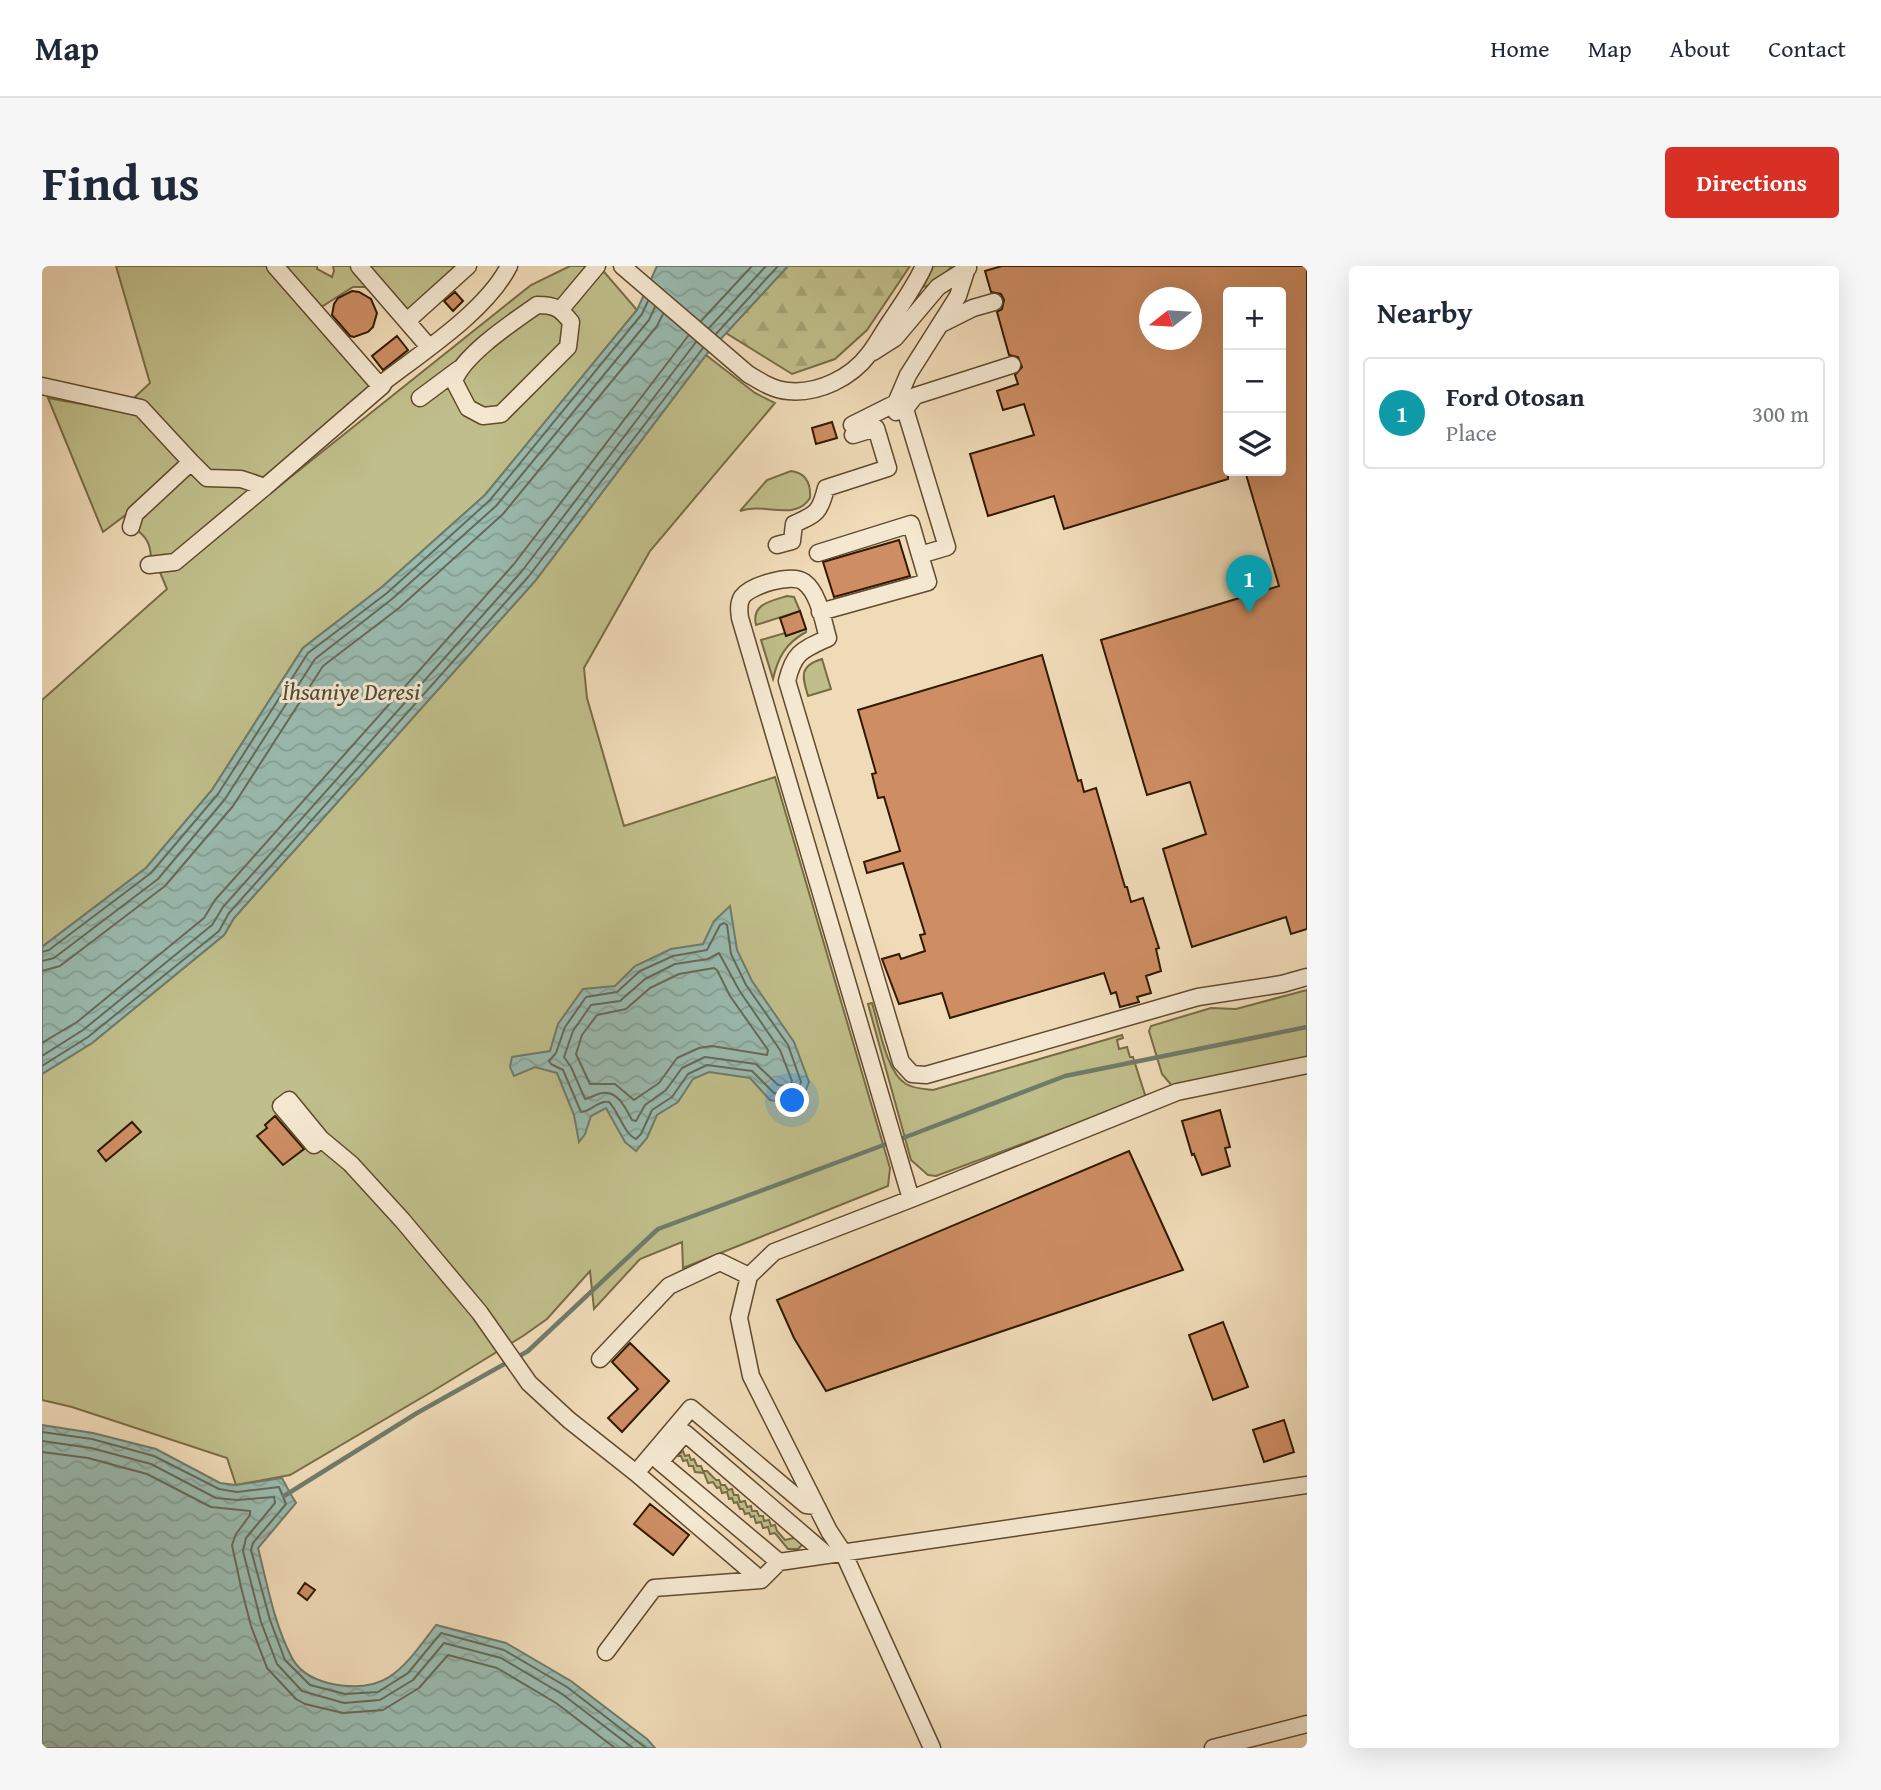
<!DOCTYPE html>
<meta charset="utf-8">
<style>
body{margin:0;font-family:"Gentium Book Plus",serif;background:#f6f6f7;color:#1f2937}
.controls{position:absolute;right:21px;top:21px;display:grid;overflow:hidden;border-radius:7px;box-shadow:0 7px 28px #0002}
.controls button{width:63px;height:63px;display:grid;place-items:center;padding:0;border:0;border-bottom:2px solid #e0e1e3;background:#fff;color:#1f2937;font:35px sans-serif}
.compass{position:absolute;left:1097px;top:21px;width:63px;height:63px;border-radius:50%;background:#fff;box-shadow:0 7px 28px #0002;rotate:253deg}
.you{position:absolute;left:751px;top:835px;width:24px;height:24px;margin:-18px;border:5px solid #fff;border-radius:50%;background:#1a73e8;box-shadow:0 0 0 10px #1a73e833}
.badge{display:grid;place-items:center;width:46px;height:46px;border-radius:50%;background:#d93025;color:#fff;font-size:23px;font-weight:700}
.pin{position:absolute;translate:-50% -58px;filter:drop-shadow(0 2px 4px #0008)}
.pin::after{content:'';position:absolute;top:37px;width:24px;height:21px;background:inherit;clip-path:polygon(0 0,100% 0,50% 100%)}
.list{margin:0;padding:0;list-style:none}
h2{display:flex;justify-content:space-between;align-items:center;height:91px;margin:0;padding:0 28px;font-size:30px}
h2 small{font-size:23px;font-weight:400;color:#747a83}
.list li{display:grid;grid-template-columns:46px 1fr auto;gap:21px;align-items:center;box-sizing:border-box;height:112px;margin:0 14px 14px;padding:0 14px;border:2px solid #e0e1e3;border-radius:7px}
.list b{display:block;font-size:26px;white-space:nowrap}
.list p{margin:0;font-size:23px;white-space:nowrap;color:#747a83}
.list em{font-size:23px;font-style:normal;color:#747a83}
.icon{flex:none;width:38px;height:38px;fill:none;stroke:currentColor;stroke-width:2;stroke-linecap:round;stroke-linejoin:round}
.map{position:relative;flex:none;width:1265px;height:1482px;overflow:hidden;border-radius:7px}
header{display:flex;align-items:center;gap:42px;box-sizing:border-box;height:98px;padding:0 35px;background:#fff;border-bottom:2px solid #e0e1e3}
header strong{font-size:33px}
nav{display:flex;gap:38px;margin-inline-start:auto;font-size:24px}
.intro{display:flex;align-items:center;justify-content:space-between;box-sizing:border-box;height:168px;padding:0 42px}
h1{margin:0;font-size:49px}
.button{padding:18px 32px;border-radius:7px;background:#d93025;color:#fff;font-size:24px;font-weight:700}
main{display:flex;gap:42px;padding:0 42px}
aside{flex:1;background:#fff;border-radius:7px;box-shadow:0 7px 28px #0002}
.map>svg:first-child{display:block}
</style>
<header>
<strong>Map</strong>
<nav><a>Home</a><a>Map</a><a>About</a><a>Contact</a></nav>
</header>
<div class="intro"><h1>Find us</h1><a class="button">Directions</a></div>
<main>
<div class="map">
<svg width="1265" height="1482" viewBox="0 0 1265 1482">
<defs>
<pattern id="forest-firs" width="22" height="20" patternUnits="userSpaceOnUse" patternTransform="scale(1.75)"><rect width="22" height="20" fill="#c0be8a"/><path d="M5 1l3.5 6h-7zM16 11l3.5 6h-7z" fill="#a5a375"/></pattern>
<pattern id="water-waves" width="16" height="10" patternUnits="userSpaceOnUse" patternTransform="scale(1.75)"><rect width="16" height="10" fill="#9abbb0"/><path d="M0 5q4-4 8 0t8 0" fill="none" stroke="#85a096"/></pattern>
</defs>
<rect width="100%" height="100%" fill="#f0dbb8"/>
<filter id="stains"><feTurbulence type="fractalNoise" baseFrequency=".00286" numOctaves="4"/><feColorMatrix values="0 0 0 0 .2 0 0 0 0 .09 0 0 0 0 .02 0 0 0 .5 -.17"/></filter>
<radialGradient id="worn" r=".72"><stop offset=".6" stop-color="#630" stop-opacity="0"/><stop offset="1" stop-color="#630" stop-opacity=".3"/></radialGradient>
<path fill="#c0be8a" stroke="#786c45" stroke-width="2" d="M 74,0 L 224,0 L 341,127 L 186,261 L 489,19 L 528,0 L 557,0 L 595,44 L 443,229 L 340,321 L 261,382 L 170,524 L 104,602 L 0,681 L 0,434 L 125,323 L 112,292 L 109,292 C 108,264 92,270 85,248 L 61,266 L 6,132 L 78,145 L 108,117 Z
M 233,0 L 275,0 L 275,3 L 290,11 L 292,5 L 291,0 L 426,0 L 365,55 L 323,21 L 311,21 L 273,45 Z
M 891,0 L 910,0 L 895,17 L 881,21 Z
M 664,89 L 713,127 L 733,137 L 608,285 L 542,402 L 545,432 L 582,560 L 733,511 L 848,902 L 846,920 L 641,1002 L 640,976 L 598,993 L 552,1043 L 548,1005 L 505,1053 L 481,1070 L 391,1125 L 248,1209 L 194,1219 L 185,1192 L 30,1141 L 0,1134 L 0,808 L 50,777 L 182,669 L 192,652 L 493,315 Z
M 749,205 C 764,207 769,217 768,232 C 753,256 722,236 698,245 L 725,214 Z
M 745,330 L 752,331 L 758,345 L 714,359 C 709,338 729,335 745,330 Z
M 764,363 L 764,366 C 744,377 736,391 731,413 L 719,374 L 743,367 L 744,370 Z
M 780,393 L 789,423 L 766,430 C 760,410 757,400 780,393 Z
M 1265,724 L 1265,792 L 1131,821 L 1120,808 L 1107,765 L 1109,760 L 1169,742 L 1194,743 Z
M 830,737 C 837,759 844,806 864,818 C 873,823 882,823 891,824 L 1080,769 L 1081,772 L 1075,774 L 1077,783 L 1085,781 L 1088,791 L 1091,791 L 1104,832 L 894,910 L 886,909 L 869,894 L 826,738 Z
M 641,1185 L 643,1190 L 647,1189 L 649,1194 L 652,1193 L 655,1200 L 659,1200 L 661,1205 L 665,1205 L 674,1214 L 677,1214 L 679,1219 L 683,1219 L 686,1224 L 690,1223 L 692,1229 L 696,1229 L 698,1236 L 703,1235 L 705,1241 L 709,1240 L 710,1245 L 715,1245 L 717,1250 L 721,1250 L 722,1255 L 727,1254 L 729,1260 L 733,1259 L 735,1265 L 743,1274 L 756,1271 L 761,1274 L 760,1279 L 756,1283 L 746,1283 L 733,1267 L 728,1268 L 726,1261 L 721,1262 L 719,1256 L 714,1257 L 712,1250 L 709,1251 L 707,1247 L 703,1248 L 701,1243 L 698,1243 L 695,1236 L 692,1237 L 690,1232 L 687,1233 L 685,1226 L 680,1227 L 678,1221 L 675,1222 L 671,1216 L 666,1217 L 662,1207 L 653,1206 L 651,1200 L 647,1200 L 645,1194 L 641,1195 L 639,1190 L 635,1190 Z"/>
<path fill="url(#forest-firs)" stroke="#786c45" stroke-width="2" d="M 746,0 L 868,0 L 825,64 L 793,93 L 750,108 L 684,67 Z"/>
<path fill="url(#water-waves)" stroke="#707b6a" stroke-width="2" d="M 615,0 L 746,0 L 664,89 L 493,315 L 192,652 L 182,669 L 50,777 L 0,808 L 0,681 L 104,602 L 170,524 L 261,382 L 340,321 L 443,229 L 595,44 Z
M 688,640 L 695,684 L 710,715 L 752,776 L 767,816 L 758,839 L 728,834 L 708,812 L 667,806 L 651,813 L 636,836 L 615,849 L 605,872 L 594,885 L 583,876 L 564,842 L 549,850 L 543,868 L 537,876 L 532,849 L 515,807 L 493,801 L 472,810 L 468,801 L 470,791 L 508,785 L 516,758 L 541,723 L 573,720 L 593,700 L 629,683 L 661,678 L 672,655 Z
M 0,1159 L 51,1167 L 114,1183 L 178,1217 L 194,1219 L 240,1212 L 247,1225 L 245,1228 L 248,1227 L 254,1237 L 216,1282 C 225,1317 232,1357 249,1390 C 256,1405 271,1413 286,1417 C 345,1431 362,1401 394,1359 L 464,1377 L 529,1415 L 605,1473 L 613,1482 L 0,1482 Z"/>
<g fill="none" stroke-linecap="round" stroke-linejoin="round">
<path stroke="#666a58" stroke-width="2" d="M 659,55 L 710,0
M 667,62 L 724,0
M 674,68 L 736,0
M 682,657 L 685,659 L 689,688 L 704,719 L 746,779 L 759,816 L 754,829 L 732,827 L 710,805 L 665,799 L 646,808 L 630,831 L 610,844 L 599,868 L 594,873 C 582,868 577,846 567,836 C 556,834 549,846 539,846 L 521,804 L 509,798 L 507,795 L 514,787 L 523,761 L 544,731 L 575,726 L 598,705 L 631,690 L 665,684 L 678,659 Z
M 0,686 L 7,684 L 109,607 L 176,528 L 266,387 L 345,327 L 448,234 L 600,48 L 606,35
M 677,687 L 697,724 L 738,784 L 750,815 L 748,820 L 736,819 L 714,798 L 663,791 L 640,802 L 624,824 L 603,839 L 594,855 L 590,854 C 584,843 576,824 560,827 C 554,828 549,832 543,833 L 529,801 L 522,791 L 531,765 L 549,739 L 578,735 L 603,713 L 633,698 L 666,693 Z
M 0,695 L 12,692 L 116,613 L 183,533 L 273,393 L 350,333 L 454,240 L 607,54 L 613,41
M 672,702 L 675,704 L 688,730 L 726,784 L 725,789 L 670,780 L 657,782 L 635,792 L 617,817 L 592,834 L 573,818 L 548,818 L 534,788 L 540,769 L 555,749 L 584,743 L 608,722 L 637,708 Z
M 0,705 L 18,700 L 123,620 L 191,540 L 281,400 L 357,342 L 461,248 L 615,60 L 621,48
M 0,777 L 35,756 L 162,652 L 173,634 L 472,298 L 646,70
M 0,790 L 41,764 L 170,659 L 181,641 L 480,305 L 654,76
M 0,800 L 46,771 L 177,665 L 187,647 L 487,310 L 661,82
M 0,1166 L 50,1173 L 112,1190 L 177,1223 L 195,1226 L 237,1221 L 244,1238 L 211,1277 L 209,1284 L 228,1354 L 243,1394 L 268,1419 L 303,1428 L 336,1426 L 366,1407 L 399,1367 L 462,1384 L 525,1421 L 604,1482
M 0,1175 L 49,1182 L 109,1198 L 174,1232 L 195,1234 L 232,1231 L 233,1237 L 204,1272 L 201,1285 L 219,1356 L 235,1398 L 260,1425 L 302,1437 L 338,1434 L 371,1414 L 402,1377 L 459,1392 L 520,1428 L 591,1482
M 0,1186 L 46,1192 L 105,1208 L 169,1241 L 208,1245 L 208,1249 L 194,1268 L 190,1279 L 199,1321 L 209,1360 L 225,1402 L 254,1433 L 263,1438 L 301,1447 L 341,1444 L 377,1422 L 406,1389 L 455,1402 L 514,1437 L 573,1482"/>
<path stroke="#707b6a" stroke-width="4.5" d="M 856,874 L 1023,810 L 1265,761
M 474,1092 L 486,1085 L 616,963 L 847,877
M 242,1230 L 375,1147 L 466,1096"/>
</g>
<path fill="#ce8d63" stroke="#311a00" stroke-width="2" fill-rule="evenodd" d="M 960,0 L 1265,0 L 1265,663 L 1249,668 L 1244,651 L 1150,681 L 1121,583 L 1164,568 L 1148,516 L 1105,529 L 1059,374 L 1237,320 L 1203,205 L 1239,205 L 1239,26 L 1186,26 L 1186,213 L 1022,263 L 1012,230 L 946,250 L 928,188 L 992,169 L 982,138 L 961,144 L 955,125 L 976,118 L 973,109 L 980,101 L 976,91 L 967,89 L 955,46 L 960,43 L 962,34 L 959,28 L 949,26 L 943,5 ZM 1108,32 L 1150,32 L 1150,74 L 1108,74 Z
M 310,25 L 317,26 L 329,33 L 335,47 L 331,61 L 326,66 L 312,71 L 308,70 L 290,49 L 292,38 L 296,32 Z
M 413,26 L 421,35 L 411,45 L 402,35 Z
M 355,70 L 366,84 L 341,104 L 330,90 Z
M 790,156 L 795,172 L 774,178 L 770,162 Z
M 857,274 L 868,310 L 792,331 L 781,296 Z
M 758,345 L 764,363 L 744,370 L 738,352 Z
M 1000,389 L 1036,515 L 1039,514 L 1042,526 L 1054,522 L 1083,621 L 1085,621 L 1089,636 L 1101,632 L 1117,682 L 1114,683 L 1119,705 L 1104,710 L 1109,727 L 1095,731 L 1097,736 L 1078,741 L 1074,726 L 1069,728 L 1062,707 L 908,752 L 900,727 L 857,738 L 840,693 L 857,688 L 859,693 L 883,685 L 878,669 L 883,668 L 861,597 L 825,607 L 822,596 L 858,585 L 842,531 L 836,532 L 830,508 L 834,507 L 816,444 Z
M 1178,844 L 1188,881 L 1183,882 L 1188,900 L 1160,909 L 1152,888 L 1150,889 L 1140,855 Z
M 233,850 L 262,883 L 241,899 L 215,870 L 225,862 L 223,859 Z
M 90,856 L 99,866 L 64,895 L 56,885 Z
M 1087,885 L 1141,1004 L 784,1125 L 752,1072 L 735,1034 Z
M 1181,1056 L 1206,1121 L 1171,1134 L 1147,1069 Z
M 588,1077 L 627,1115 L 580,1166 L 566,1152 L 596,1123 L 570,1096 Z
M 1242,1154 L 1252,1186 L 1222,1196 L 1211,1164 Z
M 608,1238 L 647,1269 L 631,1289 L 592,1258 Z
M 263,1317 L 273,1324 L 265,1334 L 256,1327 Z"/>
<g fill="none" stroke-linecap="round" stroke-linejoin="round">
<g stroke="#614a2e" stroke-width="19">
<path id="minor" d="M 233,0 L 339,121
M 317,0 L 387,81
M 580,0 L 706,108 C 718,115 731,124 746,125 C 776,128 809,112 827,88 C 835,78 841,66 848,56 C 860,38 873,20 882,0
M 495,39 C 513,39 518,42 529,56 L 526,81 L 459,148 L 441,150 L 426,142 L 412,115 C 422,88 471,56 495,39 Z
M 519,43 L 555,0
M 365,55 L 426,0
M 899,58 L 931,42 L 952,36
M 831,86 L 853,72 L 896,21 L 926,2
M 0,120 L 99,142 L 149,196 L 93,248 L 89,261
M 378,132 L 417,103
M 854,146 L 863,143 L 873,130 L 970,99
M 810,159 L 854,137 L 866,109 L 916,30 L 924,5
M 223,221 L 340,120 L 343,115 C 382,85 445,44 467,0
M 735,279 L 750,275 L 752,258 C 775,248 778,246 784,222 L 846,202 L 834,162 L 811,169
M 776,287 L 869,258 L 878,289 L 905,281 L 863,143
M 107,299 L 133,296 L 223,221 L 199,213 L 165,212 L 149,196
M 778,346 L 886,316 L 878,289
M 1265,711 L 1240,718 L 1156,731 L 884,809 L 870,808 L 859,796 L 745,415 C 752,386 760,384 786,372 C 781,355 777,327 762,316 C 750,307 709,319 700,331 C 696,338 697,345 698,352 L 869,933 L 1135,826 L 1265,799
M 279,873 L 272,879 L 239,840 L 247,834 L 279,873 L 309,898 L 361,955 L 438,1047 L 487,1117 L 527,1154 L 594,1207
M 869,933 L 732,986 L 707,1010 L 697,1052 L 709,1110 L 787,1265 L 801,1286 L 890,1482
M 558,1093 L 627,1020 L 678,996 L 707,1010
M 785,1289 L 643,1167 L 618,1196 L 737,1296 L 1265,1219
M 719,1314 L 594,1207 L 649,1142 L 764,1239 L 774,1240
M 564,1386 L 612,1322 L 719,1314 L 737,1296
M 1171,1482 L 1265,1458"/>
</g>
<use href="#minor" stroke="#f5e8d1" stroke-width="16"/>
</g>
<g text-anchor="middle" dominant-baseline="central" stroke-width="6" stroke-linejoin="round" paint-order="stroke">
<g font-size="24" font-style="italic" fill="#504a35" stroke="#f5e8d1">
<text x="309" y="425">İhsaniye Deresi</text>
</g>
</g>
<rect width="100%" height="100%" filter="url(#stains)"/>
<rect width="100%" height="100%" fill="url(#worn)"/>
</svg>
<div class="controls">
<button>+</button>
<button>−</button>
<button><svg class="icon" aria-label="layers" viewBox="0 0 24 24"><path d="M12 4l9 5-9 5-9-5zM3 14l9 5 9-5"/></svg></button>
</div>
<svg class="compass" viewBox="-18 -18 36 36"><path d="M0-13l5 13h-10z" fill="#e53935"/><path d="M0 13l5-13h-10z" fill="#747a83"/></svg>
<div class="you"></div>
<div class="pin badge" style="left:1207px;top:347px;background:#0f9aa8">1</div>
</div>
<aside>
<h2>Nearby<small></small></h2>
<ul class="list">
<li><span class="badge" style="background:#0f9aa8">1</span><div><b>Ford Otosan</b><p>Place</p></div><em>300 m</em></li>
</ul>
</aside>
</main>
